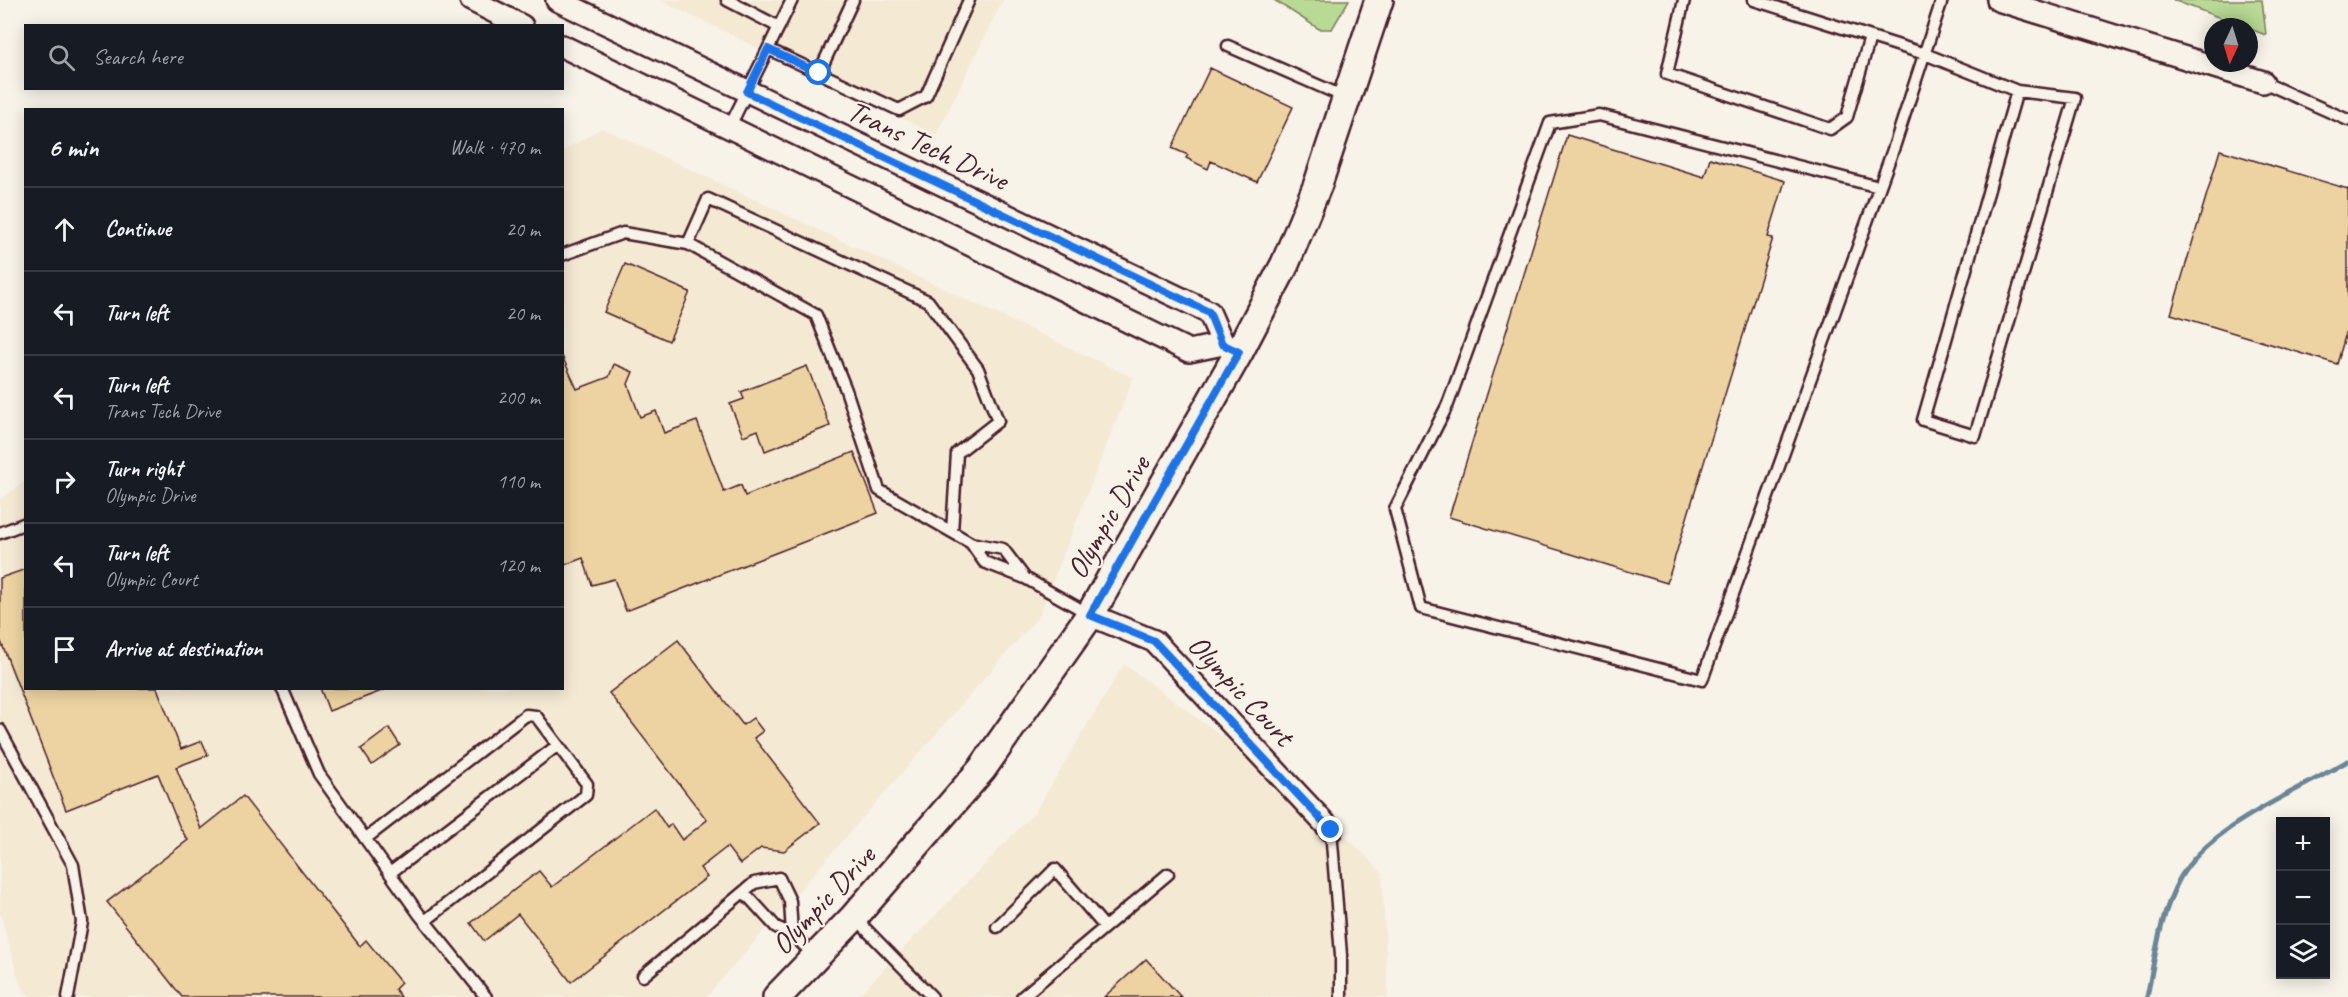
<!DOCTYPE html>
<meta charset="utf-8">
<style>
body{margin:0;font-family:Caveat,sans-serif;background:#242831;color:#f1f3f6}
.controls{position:absolute;right:18px;bottom:18px;display:grid;overflow:hidden;border-radius:0px;box-shadow:0 3px 15px #0003}
.controls button{width:54px;height:54px;display:grid;place-items:center;padding:0;border:0;border-bottom:2px solid #363941;background:#171b24;color:#f1f3f6;font:30px sans-serif}
.compass{position:absolute;left:2204px;top:18px;width:54px;height:54px;border-radius:50%;background:#171b24;box-shadow:0 3px 15px #0003;rotate:184deg}
.stop{position:absolute;width:18px;height:18px;margin:-14px;border:4px solid #1a73e8;border-radius:50%;background:#fff}
.stop.end{background:#1a73e8;border-color:#fff;box-shadow:0 2px 6px #0008}
.list{margin:0;padding:0;list-style:none}
h2{display:flex;justify-content:space-between;align-items:center;height:78px;margin:0;padding:0 24px;font-size:26px}
h2 small{font-size:20px;font-weight:400;color:#9ea1a6}
.list li{display:grid;grid-template-columns:39px 1fr auto;gap:18px;align-items:center;box-sizing:border-box;height:84px;padding:0 24px;border-top:2px solid #363941}
.list b{display:block;font-size:22px;white-space:nowrap}
.list p{margin:0;font-size:20px;white-space:nowrap;color:#9ea1a6}
.list em{font-size:20px;font-style:normal;color:#9ea1a6}
.icon{flex:none;width:33px;height:33px;fill:none;stroke:currentColor;stroke-width:2;stroke-linecap:round;stroke-linejoin:round}
.map{position:relative;flex:none;width:2348px;height:997px;overflow:hidden}
.search{position:absolute;background:#171b24;box-shadow:0 3px 15px #0003;left:24px;top:24px;width:540px;height:66px;display:flex;align-items:center;gap:15px;box-sizing:border-box;padding:0 21px;border-radius:0px;color:#9ea1a6;font-size:22px}
.panel{position:absolute;background:#171b24;box-shadow:0 3px 15px #0003;left:24px;top:108px;width:540px;height:582px;border-radius:0px}
.map>svg:first-child{display:block}
</style>
<div class="map">
<svg width="2348" height="997" viewBox="0 0 2348 997">
<rect width="100%" height="100%" fill="#f7f3e8"/>
<filter id="ink" filterUnits="userSpaceOnUse"><feTurbulence type="fractalNoise" baseFrequency=".0167" numOctaves="2"/><feDisplacementMap in="SourceGraphic" scale="12" xChannelSelector="R" yChannelSelector="G"/><feConvolveMatrix kernelMatrix="1 2 1 2 8 2 1 2 1" color-interpolation-filters="sRGB"/></filter>
<g filter="url(#ink)">
<path fill="#f4e9d3" d="M 660,0 L 1003,0 L 936,135 Z
M 602,128 L 1133,378 L 1039,616 L 706,997 L 30,997 L 20,984 L 0,912 L 0,500 L 25,481 L 26,688 L 562,688 L 563,151 Z
M 1124,664 L 1318,807 L 1382,873 L 1388,997 L 857,997 L 1035,812 Z"/>
<path fill="#b8da94" stroke="#817c60" stroke-width="1.5" d="M 1274,0 L 1349,0 L 1332,29 L 1319,29 Z
M 2173,0 L 2262,0 L 2266,35 Z"/>
<g fill="none" stroke-linecap="round" stroke-linejoin="round">
<path stroke="#6b8698" stroke-width="5" d="M 2147,997 C 2155,958 2160,914 2180,878 C 2205,834 2269,804 2312,781 C 2324,775 2336,767 2348,761"/>
</g>
<path fill="#ecd3a1" stroke="#4a1f2b" stroke-width="1.5" d="M 1210,68 L 1293,107 L 1257,182 L 1211,161 L 1208,169 L 1186,158 L 1188,155 L 1172,148 Z
M 1567,135 L 1704,177 L 1710,158 L 1785,181 L 1768,237 L 1773,238 L 1667,583 L 1449,517 Z
M 2220,150 L 2348,189 L 2348,326 L 2337,364 L 2171,314 Z
M 625,264 L 690,292 L 669,341 L 604,312 Z
M 562,356 L 577,389 L 609,377 L 614,364 L 633,372 L 628,384 L 640,417 L 656,411 L 664,433 L 697,421 L 724,492 L 741,485 L 745,496 L 854,452 L 878,513 L 626,611 L 614,579 L 592,585 L 583,558 L 562,566 Z
M 807,366 L 830,426 L 765,451 L 758,430 L 743,436 L 730,404 L 744,399 L 741,392 Z
M 26,569 L 26,688 L 157,688 L 181,749 L 202,741 L 208,755 L 176,767 L 201,829 L 243,796 L 360,946 L 366,940 L 401,983 L 395,989 L 401,997 L 182,997 L 107,902 L 188,840 L 180,828 L 158,774 L 66,810 L 0,639 L 0,578 Z
M 678,640 L 743,725 L 753,718 L 763,731 L 754,738 L 820,823 L 784,851 L 761,848 L 740,864 L 727,847 L 700,868 L 707,877 L 571,982 L 518,914 L 484,941 L 471,923 L 539,871 L 552,887 L 654,808 L 667,828 L 671,824 L 682,840 L 707,820 L 609,693 Z
M 320,688 L 383,688 L 384,690 L 329,711 Z
M 389,728 L 400,745 L 372,765 L 361,749 Z
M 1146,959 L 1181,997 L 1104,997 Z"/>
<g fill="none" stroke-linecap="round" stroke-linejoin="round">
<g stroke="#4a1f2b" stroke-width="15">
<path id="service" d="M 727,0 L 779,27
M 1684,0 L 1667,74 L 1830,129 L 1847,117 L 1870,37
M 1754,0 L 1925,54 L 2017,91 L 2075,98 L 1975,436 L 1923,420 L 2017,91
M 1228,46 L 1347,98
M 768,49 L 792,0
M 819,73 L 853,0
M 2263,82 L 2348,120
M 729,128 L 768,49 L 899,110 L 926,96 L 969,0
M 1879,187 L 1599,115 L 1550,123 L 1448,404 L 1395,509 L 1421,608 L 1702,680 L 1895,144 L 1942,0
M 688,244 L 708,199 L 928,301 L 978,369 L 998,421 L 957,453 L 952,532
M 562,255 L 623,233 L 688,244 L 816,315 L 846,390 L 879,490 L 971,543 L 1003,549 L 1025,578
M 0,533 L 26,523
M 971,543 L 984,562 L 1025,578 L 1089,614
M 282,688 L 319,774 L 419,914 L 486,997
M 0,730 L 73,865 L 82,922 L 68,997
M 1331,830 L 1341,955 L 1341,997
M 365,839 L 526,715 L 536,716 L 587,784 L 586,795 L 425,921
M 390,873 L 558,745
M 744,892 L 776,927 L 792,934 L 816,957
M 855,918 L 932,997
M 997,927 L 1055,869 L 1105,927
M 643,976 L 754,883 L 779,878 L 790,901 L 792,934
M 1022,997 L 1168,874"/>
</g>
<g stroke="#4a1f2b" stroke-width="26">
<path id="minor" d="M 471,0 L 522,26
M 557,0 L 1209,312 L 1223,344
M 1998,0 L 2263,82
M 562,46 L 1189,351 L 1223,344 L 1233,349
M 1090,615 L 1154,641 L 1331,830"/>
</g>
<g stroke="#4a1f2b" stroke-width="32">
<path id="tertiary" d="M 777,997 L 854,917 L 982,769 L 1090,615 L 1239,352 L 1285,264 L 1318,184 L 1379,0"/>
</g>
<use href="#service" stroke="#f7f3e8" stroke-width="10"/>
<use href="#minor" stroke="#f7f3e8" stroke-width="21"/>
<use href="#tertiary" stroke="#f7f3e8" stroke-width="27"/>
</g>
</g>
<g fill="none" stroke-linecap="round" stroke-linejoin="round" filter="url(#ink)">
<path stroke="#1a73e8" stroke-width="8" d="M 819,73 L 768,49 L 747,92 L 1209,312 L 1222,344 L 1239,352 L 1090,615 L 1154,641 L 1331,830"/>
</g>
<g text-anchor="middle" dominant-baseline="central" stroke-width="4.5" stroke-linejoin="round" paint-order="stroke">
<g font-size="30" fill="#4a1f2b" stroke="#f7f3e8">
<text transform="translate(928 145) rotate(25)">Trans Tech Drive</text>
<text transform="translate(1108 517) rotate(-60)">Olympic Drive</text>
<text transform="translate(1241 690) rotate(47)">Olympic Court</text>
<text transform="translate(823 900) rotate(-47)">Olympic Drive</text>
</g>
</g>
</svg>
<div class="controls">
<button>+</button>
<button>−</button>
<button><svg class="icon" aria-label="layers" viewBox="0 0 24 24"><path d="M12 4l9 5-9 5-9-5zM3 14l9 5 9-5"/></svg></button>
</div>
<svg class="compass" viewBox="-18 -18 36 36"><path d="M0-13l5 13h-10z" fill="#e53935"/><path d="M0 13l5-13h-10z" fill="#9ea1a6"/></svg>
<div class="stop" style="left:819px;top:73px"></div>
<div class="stop end" style="left:1331px;top:830px"></div>
<div class="search"><svg class="icon" aria-label="search" viewBox="0 0 24 24"><circle cx="10" cy="10" r="6"/><path d="M15 15l6 6"/></svg>Search here</div>
<section class="panel">
<h2>6 min<small>Walk · 470 m</small></h2>
<ul class="list">
<li><svg class="icon" aria-label="ahead" viewBox="0 0 24 24"><path d="M12 20V5M6 11l6-6 6 6"/></svg><div><b>Continue</b></div><em>20 m</em></li>
<li><svg class="icon" aria-label="left" viewBox="0 0 24 24"><path d="M17 20v-9H6M10 6l-5 5 5 5"/></svg><div><b>Turn left</b></div><em>20 m</em></li>
<li><svg class="icon" aria-label="left" viewBox="0 0 24 24"><path d="M17 20v-9H6M10 6l-5 5 5 5"/></svg><div><b>Turn left</b><p>Trans Tech Drive</p></div><em>200 m</em></li>
<li><svg class="icon" aria-label="right" viewBox="0 0 24 24"><path d="M7 20v-9h11M14 6l5 5-5 5"/></svg><div><b>Turn right</b><p>Olympic Drive</p></div><em>110 m</em></li>
<li><svg class="icon" aria-label="left" viewBox="0 0 24 24"><path d="M17 20v-9H6M10 6l-5 5 5 5"/></svg><div><b>Turn left</b><p>Olympic Court</p></div><em>120 m</em></li>
<li><svg class="icon" aria-label="arrive" viewBox="0 0 24 24"><path d="M6 21V4h12l-3 4 3 4H6"/></svg><div><b>Arrive at destination</b></div></li>
</ul>
</section>
</div>
